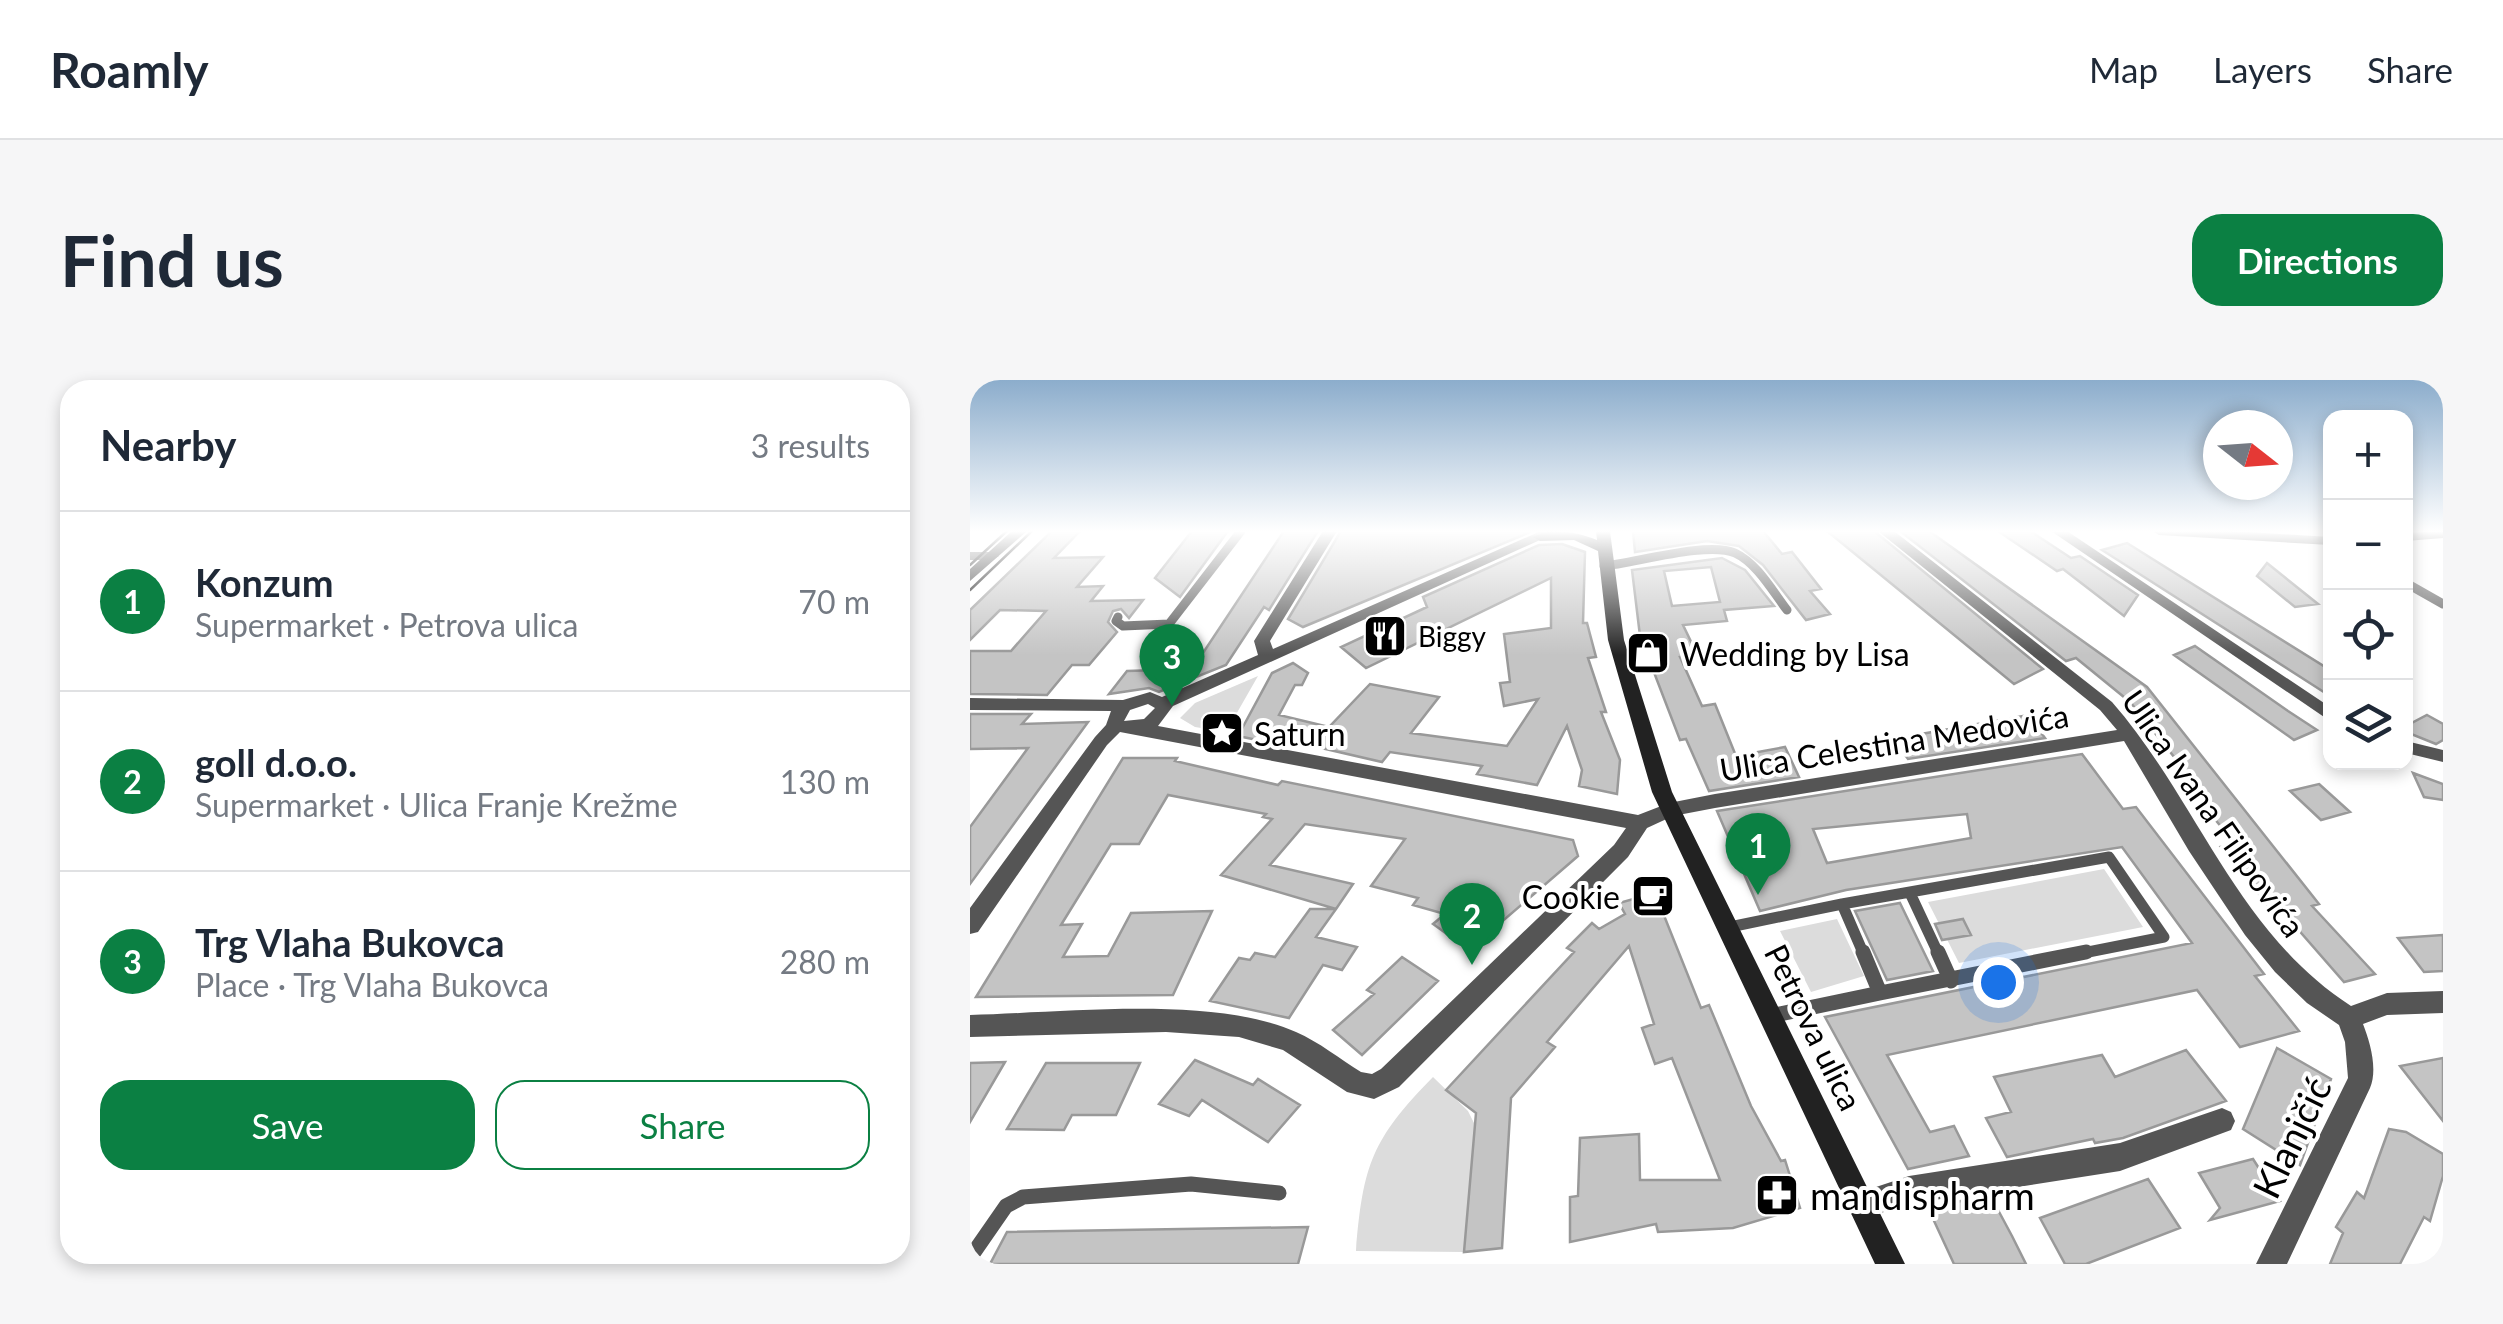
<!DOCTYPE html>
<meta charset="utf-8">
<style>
body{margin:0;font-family:Lato,sans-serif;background:#f6f6f7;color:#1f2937}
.controls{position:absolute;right:30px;top:30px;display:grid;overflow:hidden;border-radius:20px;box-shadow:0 5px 15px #0003}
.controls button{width:90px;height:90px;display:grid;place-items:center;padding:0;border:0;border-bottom:2px solid #e0e1e3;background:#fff;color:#1f2937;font:50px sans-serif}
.compass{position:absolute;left:1233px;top:30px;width:90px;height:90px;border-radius:50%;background:#fff;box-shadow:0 5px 15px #0003;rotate:107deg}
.you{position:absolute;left:1028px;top:602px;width:35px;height:35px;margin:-25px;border:8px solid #fff;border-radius:50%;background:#1a73e8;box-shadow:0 0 0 15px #1a73e833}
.badge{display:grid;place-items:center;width:65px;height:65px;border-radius:50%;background:#0b8043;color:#fff;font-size:32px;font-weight:700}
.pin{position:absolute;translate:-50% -82px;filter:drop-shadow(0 2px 5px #0008)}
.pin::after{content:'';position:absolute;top:52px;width:35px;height:30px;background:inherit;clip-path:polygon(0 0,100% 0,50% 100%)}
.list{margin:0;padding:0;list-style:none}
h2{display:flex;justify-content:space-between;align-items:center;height:130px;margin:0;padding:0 40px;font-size:42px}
h2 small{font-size:32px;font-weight:400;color:#747a83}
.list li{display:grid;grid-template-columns:65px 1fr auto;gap:30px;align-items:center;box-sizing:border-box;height:180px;padding:0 40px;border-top:2px solid #e0e1e3}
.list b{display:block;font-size:38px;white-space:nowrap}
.list p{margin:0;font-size:32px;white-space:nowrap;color:#747a83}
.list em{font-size:32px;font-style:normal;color:#747a83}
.actions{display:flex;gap:20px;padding:30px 40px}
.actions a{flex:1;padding:22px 0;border:2px solid #0b8043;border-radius:30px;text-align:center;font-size:35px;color:#0b8043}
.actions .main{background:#0b8043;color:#fff}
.icon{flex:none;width:55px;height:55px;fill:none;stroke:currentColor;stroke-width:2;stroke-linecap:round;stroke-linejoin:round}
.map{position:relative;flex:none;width:1473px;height:884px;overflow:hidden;border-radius:30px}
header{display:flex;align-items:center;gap:60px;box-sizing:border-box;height:140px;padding:0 50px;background:#fff;border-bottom:2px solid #e0e1e3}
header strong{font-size:48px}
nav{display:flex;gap:55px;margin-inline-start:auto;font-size:35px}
.intro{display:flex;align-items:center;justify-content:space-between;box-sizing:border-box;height:240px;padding:0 60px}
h1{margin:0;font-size:70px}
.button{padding:25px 45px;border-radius:30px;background:#0b8043;color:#fff;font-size:35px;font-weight:700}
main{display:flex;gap:60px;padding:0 60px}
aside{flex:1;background:#fff;border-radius:30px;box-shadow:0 5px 15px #0003}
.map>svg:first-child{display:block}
</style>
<header>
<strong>Roamly</strong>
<nav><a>Map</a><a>Layers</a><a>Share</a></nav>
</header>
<div class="intro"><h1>Find us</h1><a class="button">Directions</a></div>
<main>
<aside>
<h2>Nearby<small>3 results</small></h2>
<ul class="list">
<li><span class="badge">1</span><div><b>Konzum</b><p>Supermarket · Petrova ulica</p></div><em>70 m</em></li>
<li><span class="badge">2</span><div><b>goll d.o.o.</b><p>Supermarket · Ulica Franje Krežme</p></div><em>130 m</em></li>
<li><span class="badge">3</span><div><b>Trg Vlaha Bukovca</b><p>Place · Trg Vlaha Bukovca</p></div><em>280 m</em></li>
</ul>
<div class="actions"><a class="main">Save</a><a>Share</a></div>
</aside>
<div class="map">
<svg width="1473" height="884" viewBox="0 0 1473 884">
<rect width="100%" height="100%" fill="#fff"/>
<path fill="#dcdcdc" d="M 288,296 L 256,352 L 225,347 L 210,338 L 225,323 Z
M 1134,489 L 1173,547 L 989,583 L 958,522 Z
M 867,539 L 894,596 L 841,612 L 810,551 Z
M 463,697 L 498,731 L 505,745 L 494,872 L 386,871 C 393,785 402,759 463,697 Z"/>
<path fill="#c4c4c4" stroke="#999" stroke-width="2.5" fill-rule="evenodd" d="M 82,151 L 110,151 L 84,178 L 133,177 L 107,207 L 133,206 L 121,221 L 173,220 L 159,238 L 151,229 L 143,231 L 138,242 L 147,252 L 119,285 L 102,285 L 77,315 L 0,314 L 0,271 L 41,271 L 76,231 L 30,230 L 0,260 L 0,230 Z
M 222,151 L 258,151 L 210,217 L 185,198 Z
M 314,151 L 348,151 L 299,230 L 294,227 L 256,285 L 189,312 L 179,308 L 139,314 L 157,291 L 223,289 L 217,281 L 231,276 Z
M 371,151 L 554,151 L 558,153 L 333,247 L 318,239 Z
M 663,151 L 793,151 L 812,174 L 822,172 L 851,209 L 840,211 L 860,234 L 836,240 L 793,185 L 769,166 L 737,161 L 665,172 Z
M 857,151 L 904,151 L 1073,289 L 1044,304 Z
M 930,151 L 959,151 L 1177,307 L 1349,524 L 1342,526 L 1405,594 L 1374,602 L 1312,531 L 1303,532 L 1251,467 L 1266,465 L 1221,410 L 1229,408 L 1160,322 L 1106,278 L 1096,281 Z
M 1028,151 L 1060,151 L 1101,178 L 1110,176 L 1168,215 L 1154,236 L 1093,189 L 1087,191 Z
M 1157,163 L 1360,290 L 1360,316 L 1132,170 Z
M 592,164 L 615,172 L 613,243 L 617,243 L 626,277 L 618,278 L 636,332 L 631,332 L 650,380 L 647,414 L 609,406 L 612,390 L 597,346 L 567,405 L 507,394 L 512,386 L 420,372 L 412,382 L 321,361 L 317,366 L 268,356 L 302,293 L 323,283 L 338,293 L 332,305 L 325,305 L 309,335 L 359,347 L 400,304 L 469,317 L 441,353 L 537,366 L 568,319 L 534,326 L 530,303 L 540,302 L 534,254 L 581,248 L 581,198 L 396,288 L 371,267 L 457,227 L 453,217 L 569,165 Z
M 752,178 L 775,190 L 804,226 L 754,230 L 757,241 L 713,245 L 727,274 L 710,277 L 732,326 L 745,324 L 766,376 L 815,367 L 829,397 L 739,411 L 716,359 L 710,360 L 670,256 L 662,190 ZM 741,187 L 750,222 L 702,226 L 694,191 Z
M 1297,183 L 1348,224 L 1325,227 L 1287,196 Z
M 1225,266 L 1318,331 L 1347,350 L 1324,360 L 1204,275 Z
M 0,334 L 61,334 L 52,344 L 118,342 L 0,504 L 0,447 L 58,368 L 0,369 Z
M 1058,335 L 1075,358 L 938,379 L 923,359 Z
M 1457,335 L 1473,344 L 1473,360 L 1466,364 L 1436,352 L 1436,346 Z
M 1112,374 L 1153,429 L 1166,427 L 1294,594 L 1285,596 L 1329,651 L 1270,667 L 1227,610 L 917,675 L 960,752 L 984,746 L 999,776 L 938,789 L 855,637 L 1222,563 L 1152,467 L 876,510 L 790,531 L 747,431 ZM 997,434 L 1001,458 L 857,483 L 843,449 Z
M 153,378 L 207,378 L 205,381 L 308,405 L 312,401 L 603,460 L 608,476 L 499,570 L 463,544 L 475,534 L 443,525 L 448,518 L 401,506 L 435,459 L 335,444 L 300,485 L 383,504 L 366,529 L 251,495 L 302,439 L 293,437 L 296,434 L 198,415 L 169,464 L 141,464 L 91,545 L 112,544 L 93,577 L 138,576 L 161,533 L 242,531 L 203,615 L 6,617 Z
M 1443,393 L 1473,404 L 1473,420 L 1454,417 Z
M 1349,404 L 1380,432 L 1351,440 L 1320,411 Z
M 685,513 L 731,628 L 739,625 L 781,726 L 811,781 L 815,780 L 830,828 L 763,848 L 688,852 L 686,844 L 600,862 L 600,817 L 608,816 L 610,758 L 669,754 L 670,800 L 750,800 L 702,678 L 685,684 L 672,648 L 684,644 L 659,566 L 577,662 L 585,667 L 541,718 L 532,868 L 494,872 L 506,733 L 476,710 L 604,572 L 597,568 L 622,543 L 629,549 L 655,534 L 649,523 Z
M 930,523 L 963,591 L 917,600 L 885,531 Z
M 340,529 L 366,529 L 346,557 L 387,567 L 372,590 L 353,585 L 319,638 L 240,621 L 269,578 L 280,580 L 285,573 L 305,577 Z
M 993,539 L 1001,555 L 972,560 L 965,544 Z
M 1473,555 L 1473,591 L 1454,592 L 1428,558 Z
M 432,577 L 468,601 L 392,675 L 363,650 L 404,614 L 397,610 Z
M 1307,668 L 1361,699 L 1330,785 L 1273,749 Z
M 1216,670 L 1256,721 L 1153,758 L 1125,763 L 1123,759 L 1037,777 L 1016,738 L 1041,732 L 1024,697 L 1132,675 L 1145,697 Z
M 1473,678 L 1473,741 L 1430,686 Z
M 225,680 L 283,705 L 288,699 L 330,725 L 298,762 L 232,720 L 219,736 L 189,724 Z
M 35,682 L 0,742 L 0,683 Z
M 76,683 L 170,683 L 146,735 L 102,735 L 94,750 L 37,749 Z
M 1419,749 L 1436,752 L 1473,774 L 1473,796 L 1460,841 L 1454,837 L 1430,884 L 1360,884 L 1373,853 L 1366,847 L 1387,812 L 1394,818 Z
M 1283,779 L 1310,821 L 1240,840 L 1250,828 L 1229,793 Z
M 1178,799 L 1210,848 L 1116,884 L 1095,884 L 1070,838 Z
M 1020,815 L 1042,856 L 1056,884 L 984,884 L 958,828 Z
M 338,847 L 328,884 L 20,884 L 37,852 Z"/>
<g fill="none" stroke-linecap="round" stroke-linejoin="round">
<path stroke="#555" stroke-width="9" d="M 634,186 C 665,183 738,161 765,173 C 787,183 803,212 817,230
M 1436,203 L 1473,224
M 148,237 L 146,241 L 153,246 L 199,244 L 271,151"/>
<path stroke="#555" stroke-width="11" d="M 940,513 L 969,575
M 872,524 L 1139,477 L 1194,557 L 1103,575
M 755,548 L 872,524 L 894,575"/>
<path stroke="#555" stroke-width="15" d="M 968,572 L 981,601
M 910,613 L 1116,572
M 800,636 L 910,613 L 893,572
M 0,878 L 36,826 L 53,817 L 221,804 L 309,813"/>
<path fill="#555" fill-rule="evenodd" d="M 353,151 L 367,151 L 300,261 L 303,269 L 571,151 L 590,151 L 203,326 L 188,346 L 668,435 L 699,423 L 745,414 L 1147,350 L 1130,330 L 908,151 L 924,151 L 1142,322 C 1227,419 1267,553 1381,626 L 1417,613 L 1473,611 L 1473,633 L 1417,635 L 1393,644 C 1400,662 1408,689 1400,708 L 1317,884 L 1286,884 L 1378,698 L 1375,662 L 1369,645 L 1337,623 L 1305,592 L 1275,555 L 1219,471 L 1154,361 L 745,428 L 703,436 L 677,448 L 658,477 L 429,707 L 404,719 L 377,712 L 313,670 L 269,657 L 196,652 L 0,657 L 0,635 C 92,633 243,615 326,652 C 349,662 370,679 391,692 L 402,694 L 411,689 L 644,465 L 656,448 L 150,352 L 137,365 L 8,552 L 0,554 L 0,528 L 125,357 L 136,345 L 141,331 L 0,330 L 0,318 L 153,320 L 180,312 L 192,317 L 288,275 L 284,261 ZM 178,324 L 185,328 L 174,339 L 154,341 L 160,330 Z
M 1081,151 L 1097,151 L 1360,327 L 1360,341 Z
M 0,172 L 22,172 L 29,176 L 22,180 L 0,180 Z
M 1436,361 L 1473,370 L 1473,382 L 1436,373 Z
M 1252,728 L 1261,732 L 1265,741 L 1261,750 L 1150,791 L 939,824 L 892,839 L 882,835 L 878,825 L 882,815 L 939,796 L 1150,763 Z"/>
<path fill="#222" fill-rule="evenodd" d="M 42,151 L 57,151 L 0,201 L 0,189 Z
M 626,151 L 640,151 L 654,260 L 702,412 L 935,884 L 905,884 L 682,412 L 638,260 L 628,171 L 604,160 L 570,161 L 563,157 C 582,147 608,152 627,160 Z
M 1182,151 L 1262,151 L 1360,157 L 1360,165 L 1189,155 Z
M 1473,151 L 1473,158 L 1436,161 L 1436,153 Z"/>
<path stroke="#000" stroke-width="2.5" d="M 0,185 L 37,151
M 0,210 L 62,151"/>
</g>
<linearGradient id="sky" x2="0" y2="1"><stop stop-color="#8cadcc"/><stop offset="0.55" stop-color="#fff"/><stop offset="1" stop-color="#fff" stop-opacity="0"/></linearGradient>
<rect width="1473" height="275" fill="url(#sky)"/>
<defs>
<g id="restaurant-square" transform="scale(2.25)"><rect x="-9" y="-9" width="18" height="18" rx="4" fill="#000" stroke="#fff"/><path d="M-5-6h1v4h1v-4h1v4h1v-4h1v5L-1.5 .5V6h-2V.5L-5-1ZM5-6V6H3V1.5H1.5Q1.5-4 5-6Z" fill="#fff"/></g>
<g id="shop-square" transform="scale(2.25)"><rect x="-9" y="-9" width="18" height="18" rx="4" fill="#000" stroke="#fff"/><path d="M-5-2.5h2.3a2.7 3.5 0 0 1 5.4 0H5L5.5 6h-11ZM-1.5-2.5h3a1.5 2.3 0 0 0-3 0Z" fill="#fff"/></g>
<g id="sight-square" transform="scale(2.25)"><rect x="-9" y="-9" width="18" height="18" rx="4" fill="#000" stroke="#fff"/><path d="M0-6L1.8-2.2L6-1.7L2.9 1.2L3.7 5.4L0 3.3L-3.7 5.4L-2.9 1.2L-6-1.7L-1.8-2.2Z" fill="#fff"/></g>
<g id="cafe-square" transform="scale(2.25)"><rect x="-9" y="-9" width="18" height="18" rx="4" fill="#000" stroke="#fff"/><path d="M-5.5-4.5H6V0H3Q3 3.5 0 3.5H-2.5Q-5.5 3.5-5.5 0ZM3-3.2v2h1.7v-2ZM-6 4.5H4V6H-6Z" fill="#fff"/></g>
<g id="pharmacy-square" transform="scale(2.25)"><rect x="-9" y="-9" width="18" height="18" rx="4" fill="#000" stroke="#fff"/><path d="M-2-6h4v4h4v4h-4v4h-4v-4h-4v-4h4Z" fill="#fff"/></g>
</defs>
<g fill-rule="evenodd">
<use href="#restaurant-square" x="415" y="256"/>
<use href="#shop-square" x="678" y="273"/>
<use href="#sight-square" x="252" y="353"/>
<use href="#cafe-square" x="683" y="516"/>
<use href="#pharmacy-square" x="807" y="815"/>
</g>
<g text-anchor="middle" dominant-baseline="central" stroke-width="8" stroke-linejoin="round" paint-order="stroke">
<g font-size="28" fill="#000" stroke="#fff" text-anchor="start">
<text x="448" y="256">Biggy</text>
</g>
<g font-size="32" fill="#000" stroke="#fff" text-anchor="start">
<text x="710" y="273">Wedding by Lisa</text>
<text x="284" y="353">Saturn</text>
<text x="650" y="516" text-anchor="end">Cookie</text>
</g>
<g font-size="32" fill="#000" stroke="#fff">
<text transform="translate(924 362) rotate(-9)">Ulica Celestina Medovića</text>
<text transform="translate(1244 433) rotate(55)">Ulica Ivana Filipovića</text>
<text transform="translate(844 647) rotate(64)">Petrova ulica</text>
</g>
<g font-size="38" fill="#000" stroke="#fff">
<text transform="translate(1321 757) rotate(-64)">Klanjčić</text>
</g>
<g font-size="38" fill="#000" stroke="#fff" text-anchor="start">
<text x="840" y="815">mandispharm</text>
</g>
</g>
</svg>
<div class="controls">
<button>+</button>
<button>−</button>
<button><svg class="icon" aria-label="locate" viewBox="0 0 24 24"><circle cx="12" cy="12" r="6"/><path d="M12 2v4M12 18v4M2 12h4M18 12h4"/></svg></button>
<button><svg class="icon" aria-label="layers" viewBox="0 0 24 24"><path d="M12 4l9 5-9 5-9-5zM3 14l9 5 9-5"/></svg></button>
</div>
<svg class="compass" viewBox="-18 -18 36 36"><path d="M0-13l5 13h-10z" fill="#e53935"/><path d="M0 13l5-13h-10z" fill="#747a83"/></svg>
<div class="you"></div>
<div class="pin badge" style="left:788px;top:515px">1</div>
<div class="pin badge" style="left:502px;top:585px">2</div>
<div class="pin badge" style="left:202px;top:326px">3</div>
</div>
</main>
